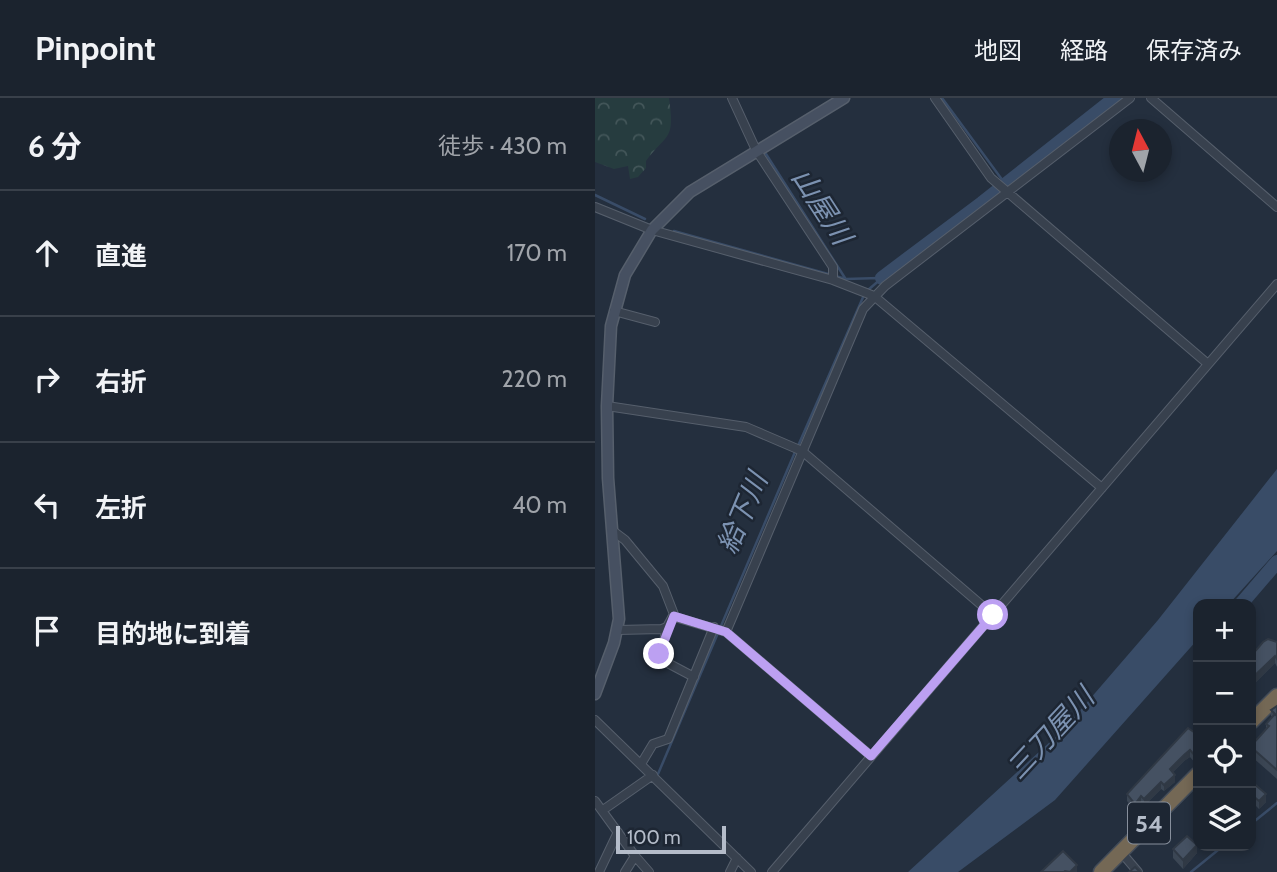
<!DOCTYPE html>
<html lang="ja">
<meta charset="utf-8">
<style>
body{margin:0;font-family:Cabin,"Noto Sans JP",sans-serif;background:#282f3a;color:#f1f3f6}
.controls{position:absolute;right:21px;bottom:21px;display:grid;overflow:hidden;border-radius:14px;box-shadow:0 4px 10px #0003}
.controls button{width:63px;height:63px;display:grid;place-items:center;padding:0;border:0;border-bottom:2px solid #39404a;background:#1b232e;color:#f1f3f6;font:35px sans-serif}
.compass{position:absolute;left:514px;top:21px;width:63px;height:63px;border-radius:50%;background:#1b232e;box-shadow:0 4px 10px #0003;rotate:353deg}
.scale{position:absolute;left:21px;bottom:18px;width:110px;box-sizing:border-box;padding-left:7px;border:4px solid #b4bcc9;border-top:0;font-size:19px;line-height:24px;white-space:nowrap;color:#b4bcc9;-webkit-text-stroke:5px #1d2633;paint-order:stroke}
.stop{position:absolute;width:21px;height:21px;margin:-16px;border:5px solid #bca0f2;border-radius:50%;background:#fff}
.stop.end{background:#bca0f2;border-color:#fff;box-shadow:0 2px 7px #0008}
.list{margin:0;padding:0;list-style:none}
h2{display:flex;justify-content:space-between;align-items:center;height:91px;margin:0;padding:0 28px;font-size:30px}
h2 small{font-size:23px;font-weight:400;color:#a0a4aa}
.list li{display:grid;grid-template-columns:46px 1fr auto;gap:21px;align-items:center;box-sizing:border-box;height:126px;padding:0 28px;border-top:2px solid #39404a}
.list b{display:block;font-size:26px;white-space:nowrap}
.list em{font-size:23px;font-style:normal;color:#a0a4aa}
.icon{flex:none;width:38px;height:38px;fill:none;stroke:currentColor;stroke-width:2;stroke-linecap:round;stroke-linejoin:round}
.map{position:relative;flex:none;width:682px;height:774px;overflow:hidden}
header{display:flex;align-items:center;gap:42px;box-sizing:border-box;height:98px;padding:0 35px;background:#1b232e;border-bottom:2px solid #39404a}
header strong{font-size:33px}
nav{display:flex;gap:38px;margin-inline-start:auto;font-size:24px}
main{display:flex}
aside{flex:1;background:#1b232e}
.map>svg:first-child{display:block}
</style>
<header>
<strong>Pinpoint</strong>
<nav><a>地図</a><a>経路</a><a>保存済み</a></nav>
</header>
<main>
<aside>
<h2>6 分<small>徒歩 · 430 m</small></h2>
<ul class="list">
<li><svg class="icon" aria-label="ahead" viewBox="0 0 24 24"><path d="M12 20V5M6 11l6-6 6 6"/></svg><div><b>直進</b></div><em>170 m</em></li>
<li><svg class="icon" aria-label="right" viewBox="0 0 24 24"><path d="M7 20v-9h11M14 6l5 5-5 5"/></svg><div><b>右折</b></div><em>220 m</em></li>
<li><svg class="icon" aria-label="left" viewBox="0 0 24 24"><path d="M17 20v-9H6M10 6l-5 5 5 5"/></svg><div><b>左折</b></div><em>40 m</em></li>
<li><svg class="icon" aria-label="arrive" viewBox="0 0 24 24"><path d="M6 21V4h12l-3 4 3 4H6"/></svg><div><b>目的地に到着</b></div></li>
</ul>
</aside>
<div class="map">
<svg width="682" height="774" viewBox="0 0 682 774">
<defs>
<pattern id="forest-crowns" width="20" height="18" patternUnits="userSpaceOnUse" patternTransform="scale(1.75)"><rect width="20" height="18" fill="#263c3f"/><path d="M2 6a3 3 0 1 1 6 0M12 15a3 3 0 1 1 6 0" fill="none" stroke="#435659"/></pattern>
</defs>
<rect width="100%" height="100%" fill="#242f3e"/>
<path fill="url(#forest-crowns)" d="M 0,0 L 74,0 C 80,43 73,34 51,63 L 51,70 L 43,79 L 35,81 L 33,68 L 19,71 L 0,64 Z"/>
<path fill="#394c67" d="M 682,371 L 682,453 L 634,506 L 603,506 L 603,541 L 460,702 L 363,774 L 313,774 L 469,631 L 563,522 Z"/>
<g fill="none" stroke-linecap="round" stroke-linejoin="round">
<path stroke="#394c67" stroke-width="2.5" d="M 347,0 L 411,87
M 171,56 L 250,180
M 0,97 L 50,121
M 79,133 L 251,181 L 284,180
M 273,192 L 287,180
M 203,348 L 269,197
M 63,676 L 200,354
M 656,726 L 682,705
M 596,774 L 628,748"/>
<path stroke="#394c67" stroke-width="14" d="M 287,180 L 387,105 L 520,0
M 646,506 L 682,464"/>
<g stroke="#565f6c" stroke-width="10">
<path id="street" d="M 137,0 L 161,52 L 238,169 L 238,182
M 340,0 L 396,80 L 613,266
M 556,0 L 682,109
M 0,109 L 57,132 L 238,182 L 279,198 L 507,390
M 19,213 L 60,224
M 12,308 L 151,329 L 207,353 L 398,517
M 18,433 L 30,442 L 68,488 L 80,519 L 131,534 L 276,658
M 72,529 L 65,561 L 99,579
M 23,532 L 67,531 L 72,529 L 78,518
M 131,534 L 268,211 L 290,188 L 535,0
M 0,622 L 156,774
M 46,666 L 58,646 L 73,641 L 119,529
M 0,703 L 40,758 L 30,774
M 8,712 L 58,677
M 526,754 L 543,774
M 40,758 L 54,774
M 4,774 L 23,734
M 135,774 L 142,760
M 177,774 L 682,186"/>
</g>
<g stroke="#565f6c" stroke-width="13">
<path id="secondary" d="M 0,596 L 19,545 L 24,521 L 13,380 L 12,308 L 16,228 L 30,177 L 57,132 L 95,94 L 249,0"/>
</g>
<g stroke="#434c59" stroke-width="17">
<path id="highway" d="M 656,624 L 682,598
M 506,774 L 603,676"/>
</g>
<use href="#street" stroke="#38414e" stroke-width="8"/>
<use href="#secondary" stroke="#465061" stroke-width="10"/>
<use href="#highway" stroke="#746855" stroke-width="14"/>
</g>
<path fill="#3b4654" d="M 682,544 L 682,569 L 680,565 L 656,589 Z
M 682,608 L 682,681 L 656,658 L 656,648 L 671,631 L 671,626 L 678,619 L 676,618 L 676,612 Z
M 603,637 L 601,666 L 595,659 L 589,663 L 578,674 L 580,684 L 569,693 L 566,691 L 549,708 L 546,704 L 540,713 L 532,703 L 532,696 Z
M 656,674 L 657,684 L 671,704 L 664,711 L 656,703 Z
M 578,751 L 602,755 L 588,771 L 578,760 Z"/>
<path fill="#303945" d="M 680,558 L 680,565 L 656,589 L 656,581 Z
M 595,652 L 595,659 L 589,663 L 575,677 L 575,671 L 589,657 Z
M 580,677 L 580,684 L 569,693 L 569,687 Z
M 566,684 L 566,691 L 549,708 L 549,701 Z
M 671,696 L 671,704 L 664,711 L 664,703 Z
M 546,698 L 546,704 L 540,713 L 540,706 Z
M 602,747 L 602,755 L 588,771 L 588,762 Z
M 482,767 L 482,774 L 475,774 Z"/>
<path fill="#455162" stroke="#303945" stroke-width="2" d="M 673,541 L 682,544 L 682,561 L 680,558 L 656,581 L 656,558 L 668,544 Z
M 682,608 L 682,618 L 676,612 Z
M 680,616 L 682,618 L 682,672 L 656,649 L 656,648 L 674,628 L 671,626 Z
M 593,630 L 603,637 L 603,657 L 601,659 L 595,652 L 589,657 L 575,671 L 580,677 L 569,687 L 566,684 L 549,701 L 546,698 L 540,706 L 532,696 Z
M 656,683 L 671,696 L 664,703 L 656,696 Z
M 592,738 L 602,747 L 588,762 L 578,751 Z
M 468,753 L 482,767 L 475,774 L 470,773 L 469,774 L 446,774 Z
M 540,769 L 545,774 L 534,774 Z"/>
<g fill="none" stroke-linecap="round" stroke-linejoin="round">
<path stroke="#bca0f2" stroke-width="9" d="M 64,556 L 79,518 L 131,534 L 276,658 L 398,517"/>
</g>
<g text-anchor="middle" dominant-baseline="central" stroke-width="5" stroke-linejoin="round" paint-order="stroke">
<rect fill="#1d2633" stroke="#878f9c" stroke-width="2" x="533" y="704.5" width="42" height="41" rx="5"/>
<g font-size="24" font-weight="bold" fill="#b4bcc9">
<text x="554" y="725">54</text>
</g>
<g font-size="28" font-style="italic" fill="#7c92b1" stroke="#1d2633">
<text transform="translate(227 108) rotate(57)">山屋川</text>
<text transform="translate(147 415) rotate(-67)">給下川</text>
<text transform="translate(455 635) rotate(-47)">三刀屋川</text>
</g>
</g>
</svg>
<div class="controls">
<button>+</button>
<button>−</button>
<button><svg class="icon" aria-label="locate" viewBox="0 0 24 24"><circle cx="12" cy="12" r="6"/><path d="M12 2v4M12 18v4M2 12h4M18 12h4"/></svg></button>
<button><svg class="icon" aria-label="layers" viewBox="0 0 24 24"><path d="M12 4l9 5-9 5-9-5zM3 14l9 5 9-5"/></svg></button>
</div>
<svg class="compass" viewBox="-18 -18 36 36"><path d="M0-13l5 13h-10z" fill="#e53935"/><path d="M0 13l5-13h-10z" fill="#a0a4aa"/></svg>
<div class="scale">100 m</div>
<div class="stop" style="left:398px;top:517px"></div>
<div class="stop end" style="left:64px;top:556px"></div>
</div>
</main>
